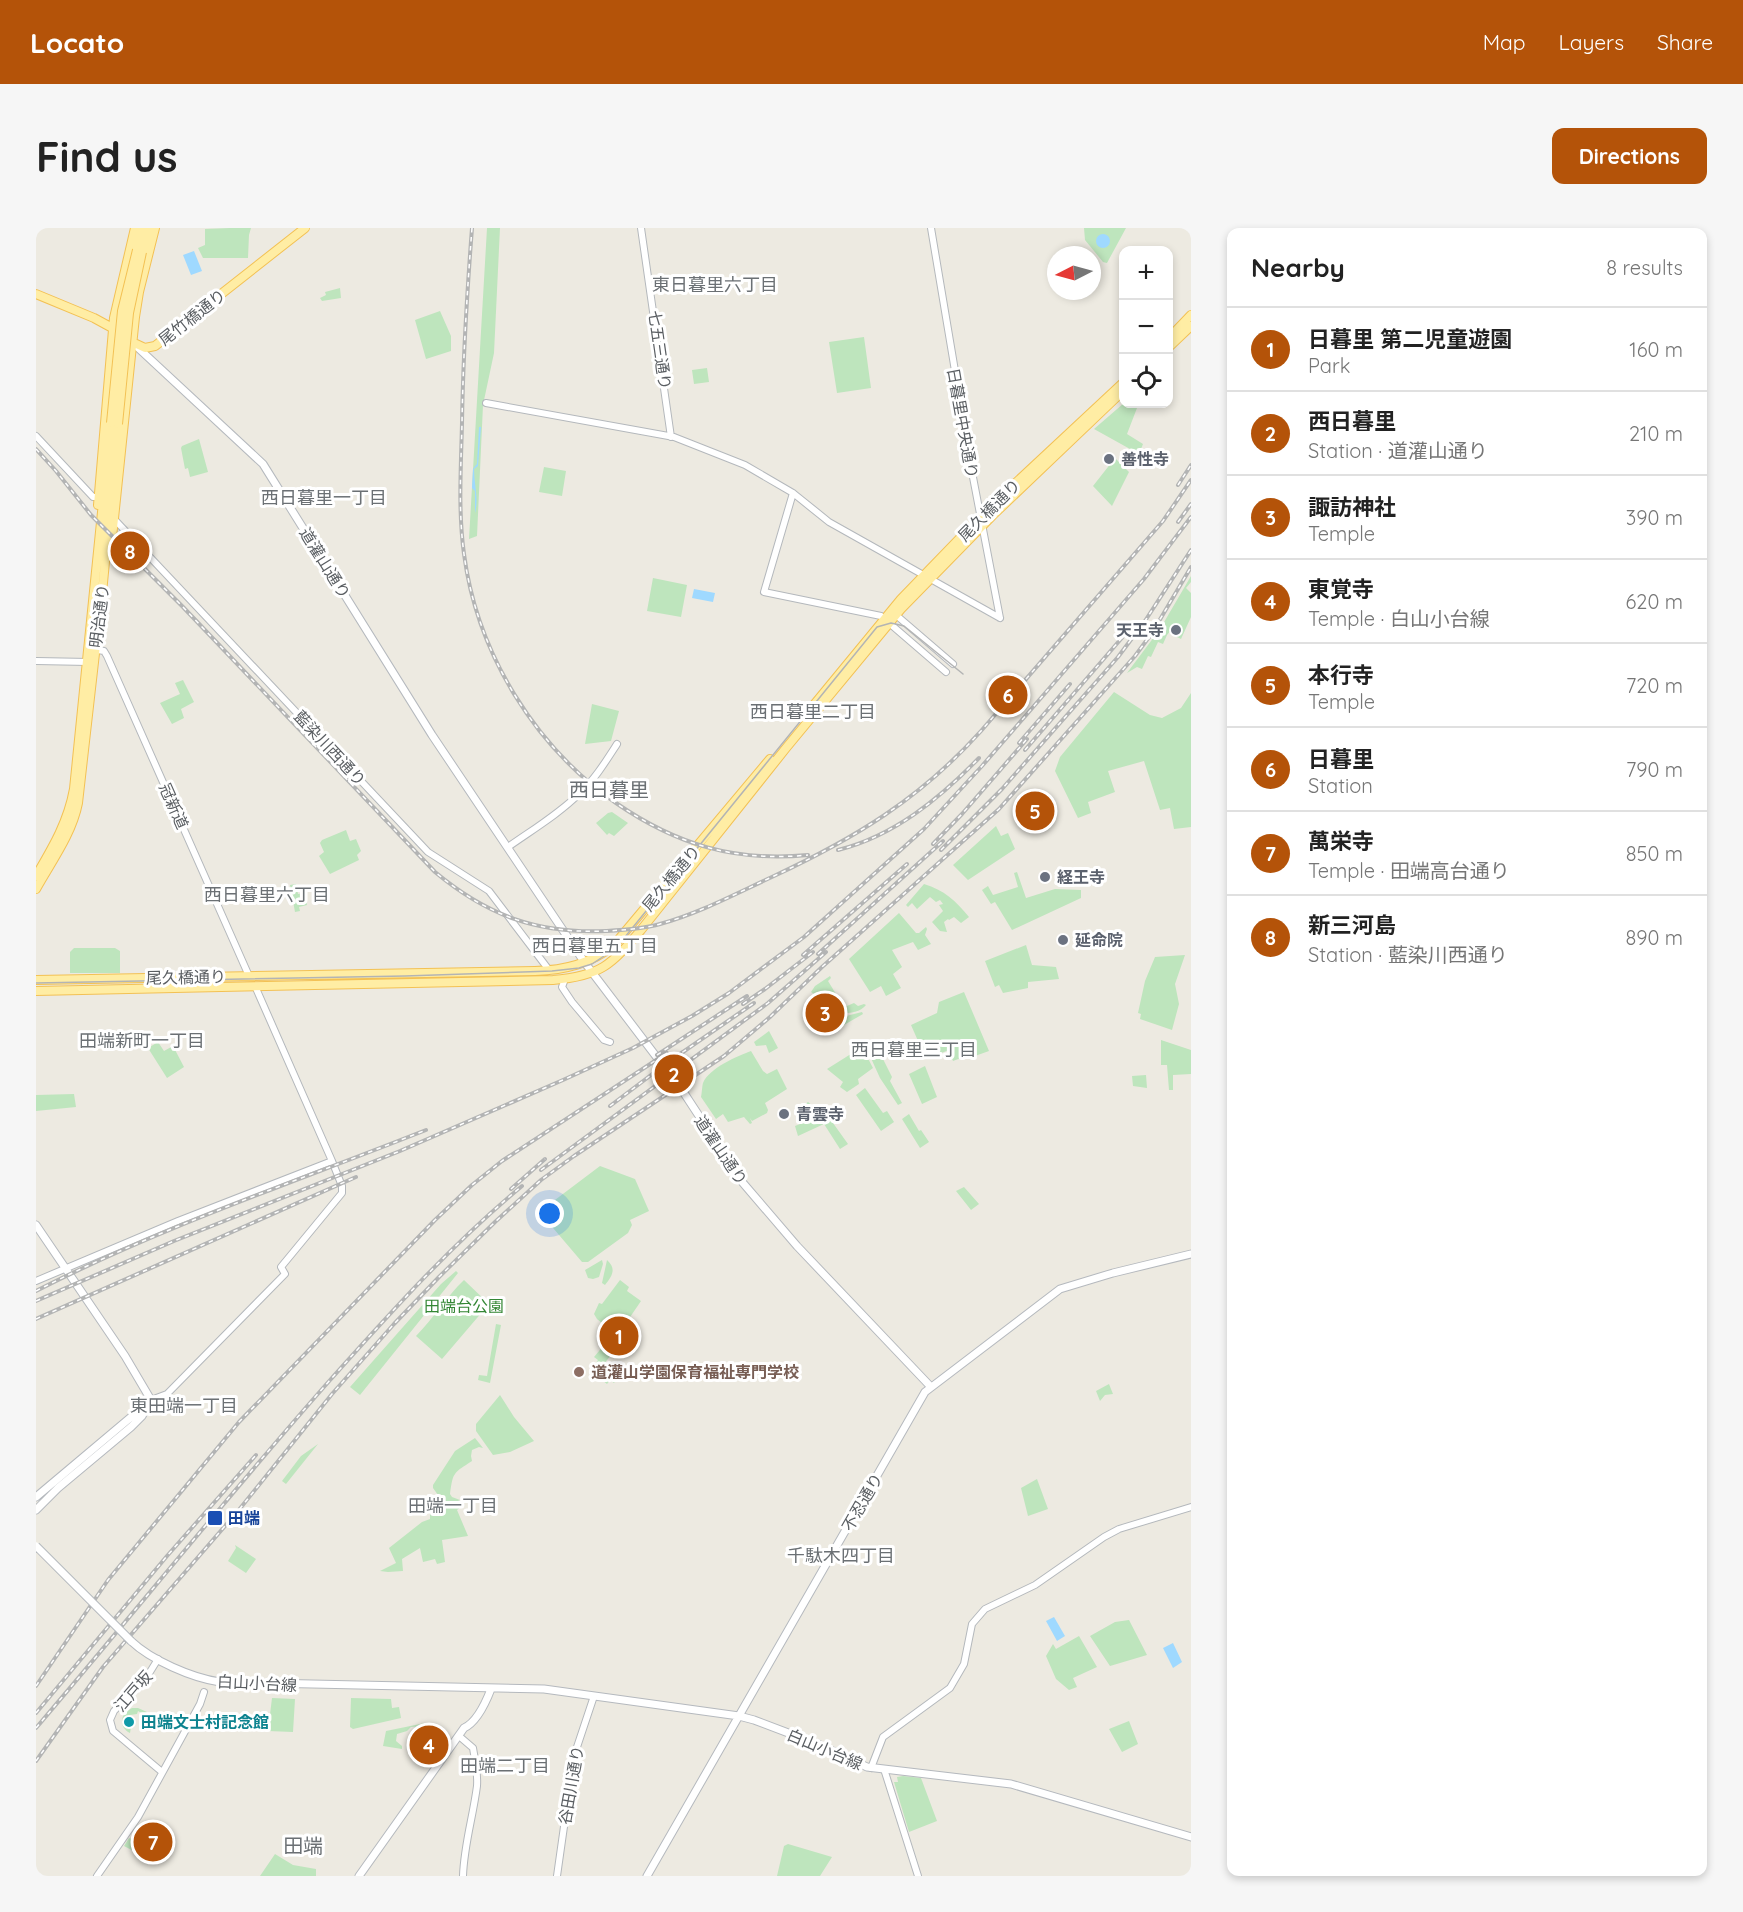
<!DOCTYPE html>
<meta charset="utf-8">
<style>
body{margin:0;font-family:Quicksand,"Noto Sans JP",sans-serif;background:#f6f6f6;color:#222}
.controls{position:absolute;right:18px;top:18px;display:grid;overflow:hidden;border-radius:12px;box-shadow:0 3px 9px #0003}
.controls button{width:54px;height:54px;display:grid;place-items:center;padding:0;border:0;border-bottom:2px solid #e0e0e0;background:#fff;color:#222;font:30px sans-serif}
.compass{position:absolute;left:1011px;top:18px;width:54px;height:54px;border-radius:50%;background:#fff;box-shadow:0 3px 9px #0003;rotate:264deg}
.you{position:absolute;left:514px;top:986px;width:21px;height:21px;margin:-15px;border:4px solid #fff;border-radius:50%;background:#1a73e8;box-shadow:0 0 0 9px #1a73e833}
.badge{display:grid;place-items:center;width:39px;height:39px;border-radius:50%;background:#b45309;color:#fff;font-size:20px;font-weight:700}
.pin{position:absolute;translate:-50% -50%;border:3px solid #fff;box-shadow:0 2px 6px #0006}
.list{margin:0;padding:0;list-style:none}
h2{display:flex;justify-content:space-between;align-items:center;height:78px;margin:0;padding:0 24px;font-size:26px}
h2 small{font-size:20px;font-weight:400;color:#767676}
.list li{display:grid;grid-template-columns:39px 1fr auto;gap:18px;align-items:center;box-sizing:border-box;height:84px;padding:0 24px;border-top:2px solid #e0e0e0}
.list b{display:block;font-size:22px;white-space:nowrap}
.list p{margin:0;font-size:20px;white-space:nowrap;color:#767676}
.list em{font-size:20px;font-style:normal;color:#767676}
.icon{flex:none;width:33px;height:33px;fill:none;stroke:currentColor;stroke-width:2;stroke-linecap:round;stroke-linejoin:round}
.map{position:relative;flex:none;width:1155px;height:1648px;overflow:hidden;border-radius:12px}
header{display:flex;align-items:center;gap:36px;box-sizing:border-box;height:84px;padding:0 30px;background:#b45309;color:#fff}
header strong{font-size:28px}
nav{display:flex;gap:33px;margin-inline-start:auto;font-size:21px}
.intro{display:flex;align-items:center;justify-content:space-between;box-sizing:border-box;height:144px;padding:0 36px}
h1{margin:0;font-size:42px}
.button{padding:15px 27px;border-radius:12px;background:#b45309;color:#fff;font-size:21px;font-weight:700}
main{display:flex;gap:36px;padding:0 36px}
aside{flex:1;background:#fff;border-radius:12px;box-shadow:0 3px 9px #0003}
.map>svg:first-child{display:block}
</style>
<header>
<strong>Locato</strong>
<nav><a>Map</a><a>Layers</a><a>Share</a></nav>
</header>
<div class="intro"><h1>Find us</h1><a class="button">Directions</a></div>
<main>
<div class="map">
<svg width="1155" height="1648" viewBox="0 0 1155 1648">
<rect width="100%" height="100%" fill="#edeae1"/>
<path fill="#bee5bd" d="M 194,0 L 215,0 L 213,7 L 212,30 L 167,30 L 162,20 L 169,17 L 169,1 Z
M 451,0 L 464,0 L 458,125 L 447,177 L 441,308 L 433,311 Z
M 1048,0 L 1090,0 L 1071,35 L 1067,34 L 1049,12 Z
M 304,60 L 305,70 L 286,73 L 284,70 L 290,67 L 289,64 Z
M 404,83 L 415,108 L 415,123 L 390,131 L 379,92 Z
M 828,109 L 835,160 L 801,165 L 793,114 Z
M 671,140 L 673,154 L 658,156 L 656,142 Z
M 1088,175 L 1101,180 L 1091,206 L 1107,216 L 1103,226 L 1058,201 Z
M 163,211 L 172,244 L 154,249 L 152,240 L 149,241 L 145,220 L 146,218 Z
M 1079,230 L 1093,244 L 1076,278 L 1057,258 Z
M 508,239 L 530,243 L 526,268 L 503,264 Z
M 1155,348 L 1155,354 L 1150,360 L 1155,365 L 1155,389 L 1145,411 L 1137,407 L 1136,401 L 1131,407 L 1127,416 L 1122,414 L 1115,429 L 1112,428 L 1106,441 L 1101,439 L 1091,445 L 1124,401 Z
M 617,350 L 651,357 L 645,389 L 611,383 Z
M 147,452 L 158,474 L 145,481 L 148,490 L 136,496 L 124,475 L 144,466 L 139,455 Z
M 1078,464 L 1114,487 L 1126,490 L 1145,480 L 1155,465 L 1155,599 L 1138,601 L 1134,580 L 1124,582 L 1108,533 L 1072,543 L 1079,564 L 1052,574 L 1055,585 L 1042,590 L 1019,543 L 1024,529 Z
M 556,476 L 583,483 L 575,513 L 549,516 Z
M 576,584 L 592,595 L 578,608 L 573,605 L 571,607 L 560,595 L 572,585 Z
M 960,598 L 965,608 L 972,605 L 979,621 L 932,652 L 917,637 Z
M 310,602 L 314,613 L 320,611 L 325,623 L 321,627 L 323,632 L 294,646 L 283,628 L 288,624 L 284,615 L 286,612 Z
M 981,644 L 990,670 L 1019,661 L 1045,662 L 1045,670 L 976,702 L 959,674 L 955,676 L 946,662 L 952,658 L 957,667 L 982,659 L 978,645 Z
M 260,656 L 262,666 L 268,665 L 271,677 L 263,679 L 264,683 L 259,684 L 254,657 Z
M 888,656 C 908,662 920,673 933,689 L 925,695 L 918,689 L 913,692 L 912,691 L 908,694 L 911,704 L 904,703 L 896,694 L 907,683 L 903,677 L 907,676 L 904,672 L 900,674 L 894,669 L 881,681 L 876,675 L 872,679 L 870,677 Z
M 863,685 L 880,705 L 883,705 L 890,699 L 891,701 L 889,707 L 895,716 L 882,722 L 877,714 L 856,722 L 866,739 L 857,746 L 865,760 L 850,768 L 845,758 L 834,764 L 813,731 Z
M 990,717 L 996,737 L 1020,739 L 1023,751 L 992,754 L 992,760 L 967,765 L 963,757 L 959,759 L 949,733 Z
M 38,720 L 79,720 L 84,723 L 84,745 L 34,745 L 34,724 Z
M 1149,727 L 1139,756 L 1143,776 L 1136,802 L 1104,791 L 1105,786 L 1102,785 L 1109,753 L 1119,729 Z
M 794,748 L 795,750 L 792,753 L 803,771 L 802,773 L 806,780 L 818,775 L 822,778 L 828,776 L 830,777 C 823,786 807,786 796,785 L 782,769 L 775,764 L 779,758 Z
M 928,764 L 953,823 L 939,828 L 938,825 L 917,833 L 913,822 L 890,831 L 875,797 L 901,785 L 903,774 Z
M 826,784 L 827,786 L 801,801 L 797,794 L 802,790 Z
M 733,803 L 742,820 L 733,825 L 730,817 L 720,818 L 718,814 Z
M 1125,812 L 1155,822 L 1155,846 L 1137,847 L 1137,862 L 1133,862 L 1131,837 L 1125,837 Z
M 122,814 L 128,823 L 137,818 L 148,839 L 131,850 L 112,820 Z
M 826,819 L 837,840 L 822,851 L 823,856 L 811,864 L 804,859 L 807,854 L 791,841 Z
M 715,823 L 727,843 L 731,846 L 741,841 L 751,861 L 729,875 L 732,882 L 731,885 L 716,893 L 714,890 L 716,895 L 714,896 L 708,889 L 692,894 L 687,886 L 680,891 L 665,869 C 666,865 666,858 667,855 C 673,840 702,828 715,823 Z
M 843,823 L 856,849 L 854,853 L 866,875 L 862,877 L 844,850 L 834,828 Z
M 889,838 L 901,869 L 886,876 L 873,846 Z
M 1110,847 L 1111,860 L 1097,858 L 1096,848 Z
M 829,860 L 847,885 L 851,883 L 858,894 L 845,903 L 820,867 Z
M 38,866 L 40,879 L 0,883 L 0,867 Z
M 772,874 L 797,895 L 812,916 L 804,921 L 788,896 L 762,908 L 759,898 L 769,894 L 769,891 L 773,890 L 772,888 L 769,889 L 765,879 Z
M 873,886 L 883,903 L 885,902 L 893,914 L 884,920 L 866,891 Z
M 564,938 L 599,951 L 613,983 L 594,992 L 596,997 L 592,1005 L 552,1034 L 546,1034 L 506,987 L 507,981 Z
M 928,959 L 943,976 L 935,982 L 920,963 Z
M 566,1032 L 567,1036 L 563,1049 L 557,1051 L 552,1050 L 549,1042 Z
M 571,1032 C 581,1041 576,1048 569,1057 L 566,1055 Z
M 420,1043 L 422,1045 L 324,1167 L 314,1159 L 405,1056 Z
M 428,1052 L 453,1076 L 406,1131 L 380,1108 C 398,1090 410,1069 428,1052 Z
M 584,1052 L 593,1059 L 591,1063 L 605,1073 L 588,1098 L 582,1098 L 577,1104 L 561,1091 L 558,1086 L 563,1075 L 566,1076 Z
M 460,1096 L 465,1097 L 454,1155 L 442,1152 L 443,1147 L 451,1148 Z
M 583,1099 L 589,1099 L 594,1103 L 560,1146 L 555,1143 L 562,1132 L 558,1129 Z
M 575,1139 L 584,1145 L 578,1155 L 574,1152 L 571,1156 L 566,1152 Z
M 1073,1156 L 1077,1166 L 1069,1167 L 1064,1173 L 1060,1163 Z
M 464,1167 L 478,1189 L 498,1213 L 474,1224 L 457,1227 L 440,1203 L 440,1196 Z
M 439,1210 L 447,1220 L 443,1219 L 436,1222 L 435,1228 L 436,1233 C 418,1245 417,1243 414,1266 L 416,1269 L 424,1272 L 422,1273 L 425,1279 L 421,1282 L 432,1308 L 406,1312 L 409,1334 L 401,1336 L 399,1331 L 387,1334 L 384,1320 L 366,1331 L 367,1343 L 352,1344 L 344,1343 L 360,1335 L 353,1320 L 386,1294 L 394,1291 L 394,1287 L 407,1274 L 397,1260 L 397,1257 L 419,1223 Z
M 282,1216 L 250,1256 L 246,1253 L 265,1228 Z
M 1001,1251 L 1012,1281 L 992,1288 L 985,1260 Z
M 199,1317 L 220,1331 L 210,1345 L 192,1333 L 200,1320 Z
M 1093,1392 L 1111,1427 L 1074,1438 L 1054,1408 L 1079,1394 Z
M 1043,1408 L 1061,1439 L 1037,1450 L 1041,1459 L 1033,1462 L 1020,1451 L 1010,1428 L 1017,1416 L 1020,1421 Z
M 236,1470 L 259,1471 L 257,1504 L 232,1503 Z
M 315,1470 L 355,1471 L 356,1480 L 363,1479 L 365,1490 L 317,1501 L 314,1499 Z
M 96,1480 L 102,1480 L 111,1484 L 109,1487 L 102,1483 L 101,1486 L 94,1487 L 91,1494 L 95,1499 L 94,1505 C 85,1500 84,1493 89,1484 Z
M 1093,1493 L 1102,1516 L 1086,1524 L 1073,1501 Z
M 389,1495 L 389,1498 L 375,1499 L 371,1503 L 361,1506 L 360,1513 L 366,1518 L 366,1521 L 347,1518 L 350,1503 Z
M 867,1548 L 885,1550 L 901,1593 L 873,1604 L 858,1554 L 862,1554 L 861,1549 Z
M 93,1610 L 112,1617 L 107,1628 L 88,1618 Z
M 752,1616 L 796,1629 L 784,1648 L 741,1648 L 748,1618 Z
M 239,1626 L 257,1637 L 280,1641 L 280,1648 L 224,1648 Z"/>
<path fill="#9fd9ff" d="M1060 13a7 7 0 1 1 14 0a7 7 0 1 1-14 0Z
M 158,23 L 166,43 L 155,47 L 147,27 Z
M 443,199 L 445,199 L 442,238 L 438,241 C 438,257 443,270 439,285 L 439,263 L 436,260 L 437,241 L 441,236 Z
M 658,361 L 679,365 L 677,374 L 656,370 Z
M 1018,1389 L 1029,1408 L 1021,1413 L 1010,1393 Z
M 1137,1415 L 1146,1434 L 1137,1440 L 1127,1420 Z"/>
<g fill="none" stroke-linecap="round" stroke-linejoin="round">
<g stroke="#b4b8bc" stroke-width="8">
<path id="tertiary" d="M 605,0 L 635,209
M 895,0 L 936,244 L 964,390
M 450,175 L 638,209 L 709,237 L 757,265 L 793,294 L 964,390
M 0,208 L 57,269 L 62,269
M 757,265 L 728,364 L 845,388 L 910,444
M 79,292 L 392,624 L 453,663 L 513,742
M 858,388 L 860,387 L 917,436
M 55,421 L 68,423 L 71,428 L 213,748
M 0,433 L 53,434
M 472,619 C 496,602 523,586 544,565 C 559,551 570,533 581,516
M 529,751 L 526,759 L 536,774 L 568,812 L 574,814
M 0,1053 L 142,993 L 296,933
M 115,1172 L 131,1166 L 249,1046 L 245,1039 L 306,965 L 306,958 L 296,933 L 219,758
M 122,1431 L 109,1452 L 78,1483 L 74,1492 L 77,1503 L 126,1544
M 423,1508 L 437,1520 C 439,1532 442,1545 441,1558 C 437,1589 428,1617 427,1648
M 835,1540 L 847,1509 L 914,1460 L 928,1436 L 936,1396 L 949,1381 L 999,1357 L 1068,1309 L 1083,1301 L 1155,1279
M 848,1541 L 882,1648
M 61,1648 L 102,1589 L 164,1476 L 168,1464
M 521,1648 L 538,1528 L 558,1468"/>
</g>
<g stroke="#b5b9be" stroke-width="9">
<path id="secondary" d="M 99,117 L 227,236 L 396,507 L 549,735 L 648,865 L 707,955 L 761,1018 L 895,1159
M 0,997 L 89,1128 L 115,1172 L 106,1188 L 95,1199 L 22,1260 L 0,1282
M 0,1269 L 113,1174
M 95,1413 C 115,1432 156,1450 184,1454 L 508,1461 L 703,1488 L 718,1492 L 784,1517 L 831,1539 L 975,1556 L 1155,1609
M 323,1648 L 428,1500 C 441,1494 450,1474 455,1461
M 611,1648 L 889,1164 L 1024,1061 L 1077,1045 L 1155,1026"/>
</g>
<g stroke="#f3c154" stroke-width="10">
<path id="primary" d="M 101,22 L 106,0
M 106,24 L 112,0
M 0,66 L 58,90 L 80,102
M 1132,111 L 1155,87
M 94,113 L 109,120 L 119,118 L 269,0
M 1132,120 L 1155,98
M 62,277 L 78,90 L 99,0
M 75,319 L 99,89 L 103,64 L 119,0
M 772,484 L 865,371 L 955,278 L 1088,154
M 0,648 C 17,619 32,594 38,561 L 75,195
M 0,661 C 15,634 36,606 42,575 L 67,355 L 82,196
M 0,752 L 499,743 C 529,742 554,736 578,717 L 734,531
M 0,763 L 517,752 C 565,748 575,737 605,702 L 750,520 L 865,381 L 957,287 L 1088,162"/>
</g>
<use href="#tertiary" stroke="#fff" stroke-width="6"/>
<use href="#secondary" stroke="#fff" stroke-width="7"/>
<use href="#primary" stroke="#ffeda4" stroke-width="8"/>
<path stroke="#b3b4b4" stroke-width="1.5" d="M 0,755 L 369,748 L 516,743 L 543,740 L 556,736 L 577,722 L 589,709 L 841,399 L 855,395 L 868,398 L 927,446"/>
<g stroke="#b3b4b4" stroke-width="4">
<path id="rail" d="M 436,0 C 431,65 427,130 426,195 C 425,239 422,283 428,326 C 441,425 499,519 580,575 C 641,617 699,634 772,627
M 0,221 L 20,243 L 55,287 L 147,379 L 399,644 C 452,688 502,706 570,703 C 588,702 607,701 624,696 C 664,685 701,665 738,648 C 819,610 884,571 945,503 L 1127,293 L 1155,252
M 1142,257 L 1155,237
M 1142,294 L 1155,276
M 983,515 L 1034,456
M 989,522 L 1097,397
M 897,616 L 926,586 L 991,511
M 802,622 C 858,608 903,571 943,530
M 905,622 L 966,561 L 1082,429 L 1109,393 L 1155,322
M 782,726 L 907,613
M 767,727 L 871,636
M 707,776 L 729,761 L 777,724
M 621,827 L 711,768
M 574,878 L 631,835 L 718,775
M 505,942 L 732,775 L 790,724
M 475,961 L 509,931
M 0,1063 C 125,999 259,954 390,902
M 0,1073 L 138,1013 L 364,923 L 527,852 L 597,820 L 656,788 L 693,765 L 768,709 L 888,601 L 946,538 L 1108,351 L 1155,289
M 0,1091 L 320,949
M 0,1458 L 72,1352 L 203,1194 L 399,992 L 436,957 L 466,933 L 631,825
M 0,1485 L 131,1328 L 220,1227
M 0,1500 C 99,1384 194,1265 295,1151 C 356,1083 416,1016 486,958
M 0,1533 L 67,1439 L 202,1283 L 296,1166 L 358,1096 L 403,1049 L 459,994 L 505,952 L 538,928 L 688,828 L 734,789 L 786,739 L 963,581 L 1099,428 L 1116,405 L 1155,339"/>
</g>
<use href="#rail" stroke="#fff" stroke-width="1.5" stroke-dasharray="4.5" stroke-linecap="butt"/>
<g stroke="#b5b9be" stroke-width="9" stroke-linecap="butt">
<path id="secondary-bridge" d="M 0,1318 L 95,1413"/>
</g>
<g stroke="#f3c154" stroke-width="10" stroke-linecap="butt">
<path id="primary-bridge" d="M 75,195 L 86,83 L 101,22
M 82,196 L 93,85 L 106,24"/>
</g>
<use href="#secondary-bridge" stroke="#fff" stroke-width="7"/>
<use href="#primary-bridge" stroke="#ffeda4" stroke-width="8"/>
</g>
<g fill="#6b7280" stroke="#fff" stroke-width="2">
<circle cx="1073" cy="231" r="6"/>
<circle cx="1140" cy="402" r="6"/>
<circle cx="1009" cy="649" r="6"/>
<circle cx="1027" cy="712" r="6"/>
<circle cx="748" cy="886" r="6"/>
</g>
<circle fill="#8d6e63" stroke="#fff" stroke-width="2" cx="543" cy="1144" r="6"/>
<rect fill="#1a4fb4" stroke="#fff" stroke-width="2" x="171" y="1282" width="16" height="16" rx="3"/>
<circle fill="#0f9aa8" stroke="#fff" stroke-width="2" cx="93" cy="1494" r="6"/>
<g text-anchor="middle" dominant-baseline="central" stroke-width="6" stroke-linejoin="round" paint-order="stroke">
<g font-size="16" fill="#5a5e62" stroke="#fff">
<text transform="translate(156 89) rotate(-38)">尾竹橋通り</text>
<text transform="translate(624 122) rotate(82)">七五三通り</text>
<text transform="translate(927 195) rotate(80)">日暮里中央通り</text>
<text transform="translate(953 282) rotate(-45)">尾久橋通り</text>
<text transform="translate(289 335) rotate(58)">道灌山通り</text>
<text transform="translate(63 388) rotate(-83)">明治通り</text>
<text transform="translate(294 520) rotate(47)">藍染川西通り</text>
<text transform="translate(138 578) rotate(66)">冠新道</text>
<text transform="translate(635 650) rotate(-50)">尾久橋通り</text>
<text transform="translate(150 749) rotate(-1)">尾久橋通り</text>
<text transform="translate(685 922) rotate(56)">道灌山通り</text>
<text transform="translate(826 1274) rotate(-60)">不忍通り</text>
<text transform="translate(221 1455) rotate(3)">白山小台線</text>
<text transform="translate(97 1463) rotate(-49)">江戸坂</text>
<text transform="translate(789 1521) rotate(23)">白山小台線</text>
<text transform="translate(535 1557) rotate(-80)">谷田川通り</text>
</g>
<g font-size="16" font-weight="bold" fill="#5b616d" stroke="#fff" text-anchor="start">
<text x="1085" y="231">善性寺</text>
<text x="1128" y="402" text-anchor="end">天王寺</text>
<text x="1021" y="649">経王寺</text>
<text x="1039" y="712">延命院</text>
<text x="760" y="886">青雲寺</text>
</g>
<g font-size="16" fill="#348735" stroke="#fff">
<text x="428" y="1078">田端台公園</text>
</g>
<g font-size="16" font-weight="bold" fill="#785e54" stroke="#fff" text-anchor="start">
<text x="555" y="1144">道灌山学園保育福祉専門学校</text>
</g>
<g font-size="16" font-weight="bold" fill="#164399" stroke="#fff" text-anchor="start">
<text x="192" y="1290">田端</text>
</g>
<g font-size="16" font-weight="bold" fill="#0d838f" stroke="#fff" text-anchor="start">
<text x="105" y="1494">田端文士村記念館</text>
</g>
<g font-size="18" fill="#6b7074" stroke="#fff">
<text x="679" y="56">東日暮里六丁目</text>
<text x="288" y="269">西日暮里一丁目</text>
<text x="777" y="483">西日暮里二丁目</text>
<text x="231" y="666">西日暮里六丁目</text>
<text x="559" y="717">西日暮里五丁目</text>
<text x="106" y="812">田端新町一丁目</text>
<text x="878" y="821">西日暮里三丁目</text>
<text x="148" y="1177">東田端一丁目</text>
<text x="417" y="1277">田端一丁目</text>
<text x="805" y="1327">千駄木四丁目</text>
<text x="469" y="1537">田端二丁目</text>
</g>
<g font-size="20" fill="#6b7074" stroke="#fff">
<text x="573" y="561">西日暮里</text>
<text x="267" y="1617">田端</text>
</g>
</g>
</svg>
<div class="controls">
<button>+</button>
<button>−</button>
<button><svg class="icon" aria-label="locate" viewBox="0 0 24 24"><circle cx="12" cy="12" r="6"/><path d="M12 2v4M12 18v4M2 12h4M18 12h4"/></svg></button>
</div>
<svg class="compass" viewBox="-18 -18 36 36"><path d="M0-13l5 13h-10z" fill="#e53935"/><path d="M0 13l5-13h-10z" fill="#767676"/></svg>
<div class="you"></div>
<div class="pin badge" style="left:583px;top:1108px">1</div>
<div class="pin badge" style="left:638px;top:846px">2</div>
<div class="pin badge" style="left:789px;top:785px">3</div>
<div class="pin badge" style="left:393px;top:1517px">4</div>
<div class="pin badge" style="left:999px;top:583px">5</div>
<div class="pin badge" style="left:972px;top:467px">6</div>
<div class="pin badge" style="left:117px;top:1614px">7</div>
<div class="pin badge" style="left:94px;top:323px">8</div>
</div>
<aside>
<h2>Nearby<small>8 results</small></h2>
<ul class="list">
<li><span class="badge">1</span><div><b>日暮里 第二児童遊園</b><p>Park</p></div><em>160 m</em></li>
<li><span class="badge">2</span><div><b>西日暮里</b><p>Station · 道灌山通り</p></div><em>210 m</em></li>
<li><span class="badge">3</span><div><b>諏訪神社</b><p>Temple</p></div><em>390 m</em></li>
<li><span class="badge">4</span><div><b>東覚寺</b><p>Temple · 白山小台線</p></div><em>620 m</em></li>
<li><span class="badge">5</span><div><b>本行寺</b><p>Temple</p></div><em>720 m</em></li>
<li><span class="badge">6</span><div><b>日暮里</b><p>Station</p></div><em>790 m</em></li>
<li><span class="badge">7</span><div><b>萬栄寺</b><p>Temple · 田端高台通り</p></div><em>850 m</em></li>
<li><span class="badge">8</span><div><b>新三河島</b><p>Station · 藍染川西通り</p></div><em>890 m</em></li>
</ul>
</aside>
</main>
